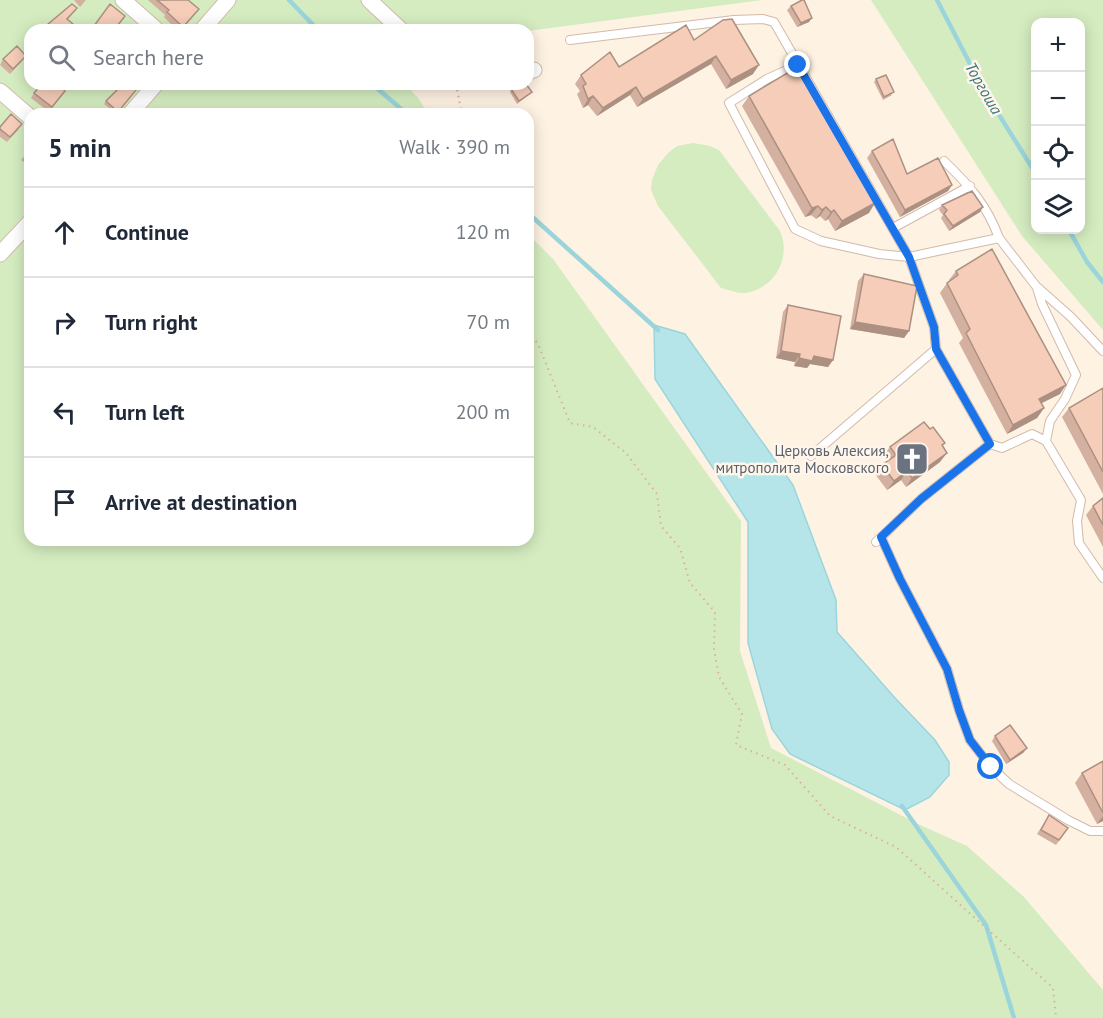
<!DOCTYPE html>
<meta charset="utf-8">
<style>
body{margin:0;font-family:"PT Sans",sans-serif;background:#f6f6f7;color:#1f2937}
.controls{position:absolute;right:18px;top:18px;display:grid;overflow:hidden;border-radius:12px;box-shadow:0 3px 15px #0003}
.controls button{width:54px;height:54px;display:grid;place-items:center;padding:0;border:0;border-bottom:2px solid #e0e1e3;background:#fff;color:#1f2937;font:30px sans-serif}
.stop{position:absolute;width:18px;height:18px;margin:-14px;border:4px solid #1a73e8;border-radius:50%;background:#fff}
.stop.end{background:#1a73e8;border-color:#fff;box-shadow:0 2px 6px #0008}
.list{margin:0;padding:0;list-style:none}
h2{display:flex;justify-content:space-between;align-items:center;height:78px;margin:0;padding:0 24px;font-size:26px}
h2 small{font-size:20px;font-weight:400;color:#747a83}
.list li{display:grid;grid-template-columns:39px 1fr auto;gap:18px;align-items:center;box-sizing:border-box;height:90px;padding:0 24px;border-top:2px solid #e0e1e3}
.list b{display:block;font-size:22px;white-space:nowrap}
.list em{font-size:20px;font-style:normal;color:#747a83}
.icon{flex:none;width:33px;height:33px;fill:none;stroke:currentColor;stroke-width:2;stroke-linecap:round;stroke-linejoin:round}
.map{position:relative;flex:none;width:1103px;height:1018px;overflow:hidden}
.search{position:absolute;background:#fff;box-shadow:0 3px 15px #0003;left:24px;top:24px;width:510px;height:66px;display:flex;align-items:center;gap:15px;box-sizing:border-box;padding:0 21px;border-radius:18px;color:#747a83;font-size:22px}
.panel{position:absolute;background:#fff;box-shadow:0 3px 15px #0003;left:24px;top:108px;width:510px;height:438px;border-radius:18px}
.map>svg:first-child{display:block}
</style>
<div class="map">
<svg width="1103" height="1018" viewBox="0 0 1103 1018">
<rect width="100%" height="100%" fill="#fef2e3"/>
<path fill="#d5ecc0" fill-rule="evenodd" d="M 0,0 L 762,0 L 528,31 L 30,30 L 30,84 L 405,84 L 419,99 L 428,114 L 30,114 L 30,540 L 528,540 L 528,234 L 553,259 L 741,521 L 740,651 L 771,748 L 918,824 L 967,846 L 1024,897 L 1103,990 L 1103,1018 L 0,1018 Z
M 871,0 L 1103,0 L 1103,330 L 1022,236 ZM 1080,22 L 1080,230 L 1036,230 L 1036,22 Z
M 693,143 L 710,146 L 719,150 L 780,231 C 791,256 777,285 750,292 C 740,295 730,290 721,288 L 658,206 L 651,190 L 652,180 L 658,165 L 668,153 L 677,146 Z"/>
<path fill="#b6e5e9" stroke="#9bd5db" stroke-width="1.5" d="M 654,325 L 685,334 L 793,485 L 836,600 L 837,632 L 895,698 L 935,740 L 949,762 L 949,775 L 930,797 L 905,810 L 790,754 L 772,729 L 748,643 L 748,522 L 655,379 Z"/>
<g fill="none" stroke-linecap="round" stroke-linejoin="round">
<path stroke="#9bd5db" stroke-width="4.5" d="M 289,0 L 318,30
M 937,0 L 983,89 L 1036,174
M 372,84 L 407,114
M 528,213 L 658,330
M 1069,230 L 1087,262 L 1103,282
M 902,806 L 986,925 L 1014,1018"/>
<g stroke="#d2baab" stroke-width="10">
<path id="lane" d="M 570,40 L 734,20 L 763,19 L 774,22 L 909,257 L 934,327 L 936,349 L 811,456
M 798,65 L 767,79 L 729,103 L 795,229 L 821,241 L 879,254 L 909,257 L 999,238 L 1036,286 L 1071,317 L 1103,351
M 944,161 C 969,185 987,205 999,238
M 893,228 L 970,186
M 1037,288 L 1042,304 L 1076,375 L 1065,399 L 1050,421 L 1046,441
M 990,444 L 1002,448 L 1032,434 L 1046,441 L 1081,500 L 1077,521 L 1079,543 L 1103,578
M 881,537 L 900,579 L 947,669 L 959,710 L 970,740 L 991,767 L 1009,784 L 1068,820 L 1090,831 L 1103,831
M 876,542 L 921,499 L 990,444 L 936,349"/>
</g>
<g stroke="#d2baab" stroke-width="17">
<path id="street" d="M 123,0 L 157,30
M 369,0 L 401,30
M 202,30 L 228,0
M 528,72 L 534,70
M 0,91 L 30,117
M 130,114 L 156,84
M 0,254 L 30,222"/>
</g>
<path stroke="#dab09c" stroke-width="2" stroke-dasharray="1.5 4.5" stroke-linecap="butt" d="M 456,84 L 462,114
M 528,332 L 538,344 L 570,423 L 593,427 L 626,453 L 657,494 L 661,526 L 680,548 L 690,583 L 715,612 L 714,649 L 719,677 L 742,714 L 736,745 L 785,765 L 830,816 L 896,847 L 1053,988 L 1056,1018"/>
<use href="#lane" stroke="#fff" stroke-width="8"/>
<use href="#street" stroke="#fff" stroke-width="15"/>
</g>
<path fill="#d3b09f" d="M 74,0 L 86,0 L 80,7 Z
M 148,0 L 188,0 L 199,9 L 182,30 L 177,30 L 164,17 L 165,15 Z
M 791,6 L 809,22 L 797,27 L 787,10 Z
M 694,40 L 753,74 L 726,89 L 711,64 L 637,107 L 630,95 L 597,116 L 588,105 L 583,108 L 577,94 L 580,91 L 575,84 L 581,75 L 619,67 Z
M 26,56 L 22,61 L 10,74 L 0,65 L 3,59 Z
M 876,79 L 892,95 L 883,100 L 874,82 Z
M 511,89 L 530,94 L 517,104 L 510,92 Z
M 136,90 L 117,114 L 104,104 L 106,101 Z
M 65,91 L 49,112 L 31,98 L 34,93 Z
M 749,96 L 869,213 L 835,231 L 828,219 L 825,221 L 820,216 L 816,219 L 811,215 L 805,217 L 742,106 Z
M 0,127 L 19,129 L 7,142 L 0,137 Z
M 30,150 L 30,167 L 21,160 Z
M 872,151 L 907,174 L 952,185 L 948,191 L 900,217 L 867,158 Z
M 942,205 L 983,207 L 980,212 L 949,231 L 941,218 L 943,215 L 939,210 Z
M 956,271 L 1060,394 L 1041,403 L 1044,408 L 1037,418 L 1007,434 L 959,343 L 963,338 L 940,293 L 947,283 L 950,281 L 949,280 Z
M 864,274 L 909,331 L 904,338 L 850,329 L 858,281 Z
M 788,305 L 833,360 L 828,367 L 810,364 L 807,368 L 794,366 L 795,362 L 776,358 L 783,312 Z
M 1103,388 L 1103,494 L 1062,417 L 1069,408 Z
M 930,429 L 945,443 L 942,447 L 940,462 L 906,487 L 901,480 L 887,490 L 875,474 L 882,465 L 887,461 L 883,456 L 890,447 Z
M 1103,498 L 1103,547 L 1086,515 L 1093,506 Z
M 995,736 L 1027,748 L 1023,753 L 1006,764 L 992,741 Z
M 1103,761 L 1103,821 L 1097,824 L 1075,783 L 1082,773 Z
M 1049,815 L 1068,828 L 1056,845 L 1037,834 Z"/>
<path fill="#ac9082" d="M 812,18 L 809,22 L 797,27 L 801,23 Z
M 716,56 L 711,64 L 637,107 L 643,99 Z
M 759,65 L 753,74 L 726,89 L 731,80 Z
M 636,87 L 630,95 L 597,116 L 603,108 Z
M 593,96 L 588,105 L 583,108 L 588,99 Z
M 952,185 L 948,191 L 900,217 L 905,210 Z
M 875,203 L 869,213 L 835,231 L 842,221 Z
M 818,206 L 811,215 L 805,217 L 812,208 Z
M 826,207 L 820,216 L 816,219 L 822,210 Z
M 983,207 L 980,212 L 949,231 L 953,226 Z
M 834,210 L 828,219 L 825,221 L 831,212 Z
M 855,322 L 909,331 L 904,338 L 850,329 Z
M 781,351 L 800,354 L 795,362 L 776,358 Z
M 814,356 L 833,360 L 828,367 L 810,364 L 807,368 L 794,366 L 799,358 Z
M 1066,385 L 1060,394 L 1032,408 L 1039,399 Z
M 1044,408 L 1037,418 L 1007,434 L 1013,425 Z
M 947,453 L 940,462 L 906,487 L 912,478 Z
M 907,471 L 901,480 L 887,490 L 894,481 Z
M 1027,748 L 1023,753 L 1006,764 L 1010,760 Z
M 1103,816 L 1103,821 L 1097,824 Z"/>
<path fill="#f5cdb9" stroke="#ac9082" stroke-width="1.5" d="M 157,0 L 188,0 L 199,9 L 183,27 L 167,12 L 169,10 Z
M 802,0 L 804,0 L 812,18 L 801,23 L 791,6 Z
M 72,4 L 77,8 L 67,19 L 80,30 L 41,30 Z
M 110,4 L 125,16 L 114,30 L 91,30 Z
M 732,19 L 759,65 L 731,80 L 716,56 L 643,99 L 636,87 L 603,108 L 593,96 L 588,99 L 583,86 L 586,84 L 581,75 L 610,52 L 619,67 L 686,25 L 694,40 L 723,20 Z
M 17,46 L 26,56 L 13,69 L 3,59 Z
M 799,66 L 875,203 L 842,221 L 834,210 L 831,212 L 826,207 L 822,210 L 818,206 L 812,208 L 749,96 Z
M 886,75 L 894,92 L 884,97 L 876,79 Z
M 42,84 L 58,84 L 65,91 L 52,107 L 34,93 Z
M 123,84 L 128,84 L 136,90 L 118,112 L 106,101 Z
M 518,84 L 526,84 L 532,92 L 519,101 L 511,89 Z
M 11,114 L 22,124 L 10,137 L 0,129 L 0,127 Z
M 893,139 L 907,174 L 938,158 L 952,185 L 905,210 L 872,151 Z
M 30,150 L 30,160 L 25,156 Z
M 972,191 L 983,207 L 953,226 L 944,214 L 947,210 L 942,205 Z
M 992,249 L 1066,385 L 1039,399 L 1044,408 L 1013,425 L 966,333 L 970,329 L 947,283 L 958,275 L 956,271 Z
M 864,274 L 917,286 L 909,331 L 855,322 Z
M 788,305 L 841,316 L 833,360 L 814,356 L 812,361 L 799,358 L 800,354 L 781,351 Z
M 1103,388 L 1103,472 L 1069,408 Z
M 924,422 L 930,429 L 933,427 L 945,443 L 942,445 L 947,453 L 912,478 L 907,471 L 894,481 L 882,465 L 896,455 L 890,447 Z
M 1103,498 L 1103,525 L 1093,506 Z
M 1010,725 L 1027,748 L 1010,760 L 995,736 Z
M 1103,761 L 1103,813 L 1082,773 Z
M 1049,815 L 1068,828 L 1059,840 L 1041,830 Z"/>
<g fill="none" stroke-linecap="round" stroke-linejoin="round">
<path stroke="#1a73e8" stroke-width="8" d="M 798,65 L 909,257 L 934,327 L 936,349 L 990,444 L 921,499 L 881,537 L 900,579 L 947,669 L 959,710 L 970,740 L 991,767"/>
</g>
<defs>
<g id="church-square" transform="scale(1.725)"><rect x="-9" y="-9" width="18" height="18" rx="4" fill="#6b7280" stroke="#fff6eb"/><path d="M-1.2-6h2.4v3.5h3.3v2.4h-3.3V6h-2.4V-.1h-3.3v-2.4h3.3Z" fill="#fff"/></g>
</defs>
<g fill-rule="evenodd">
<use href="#church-square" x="912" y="459"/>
</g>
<g text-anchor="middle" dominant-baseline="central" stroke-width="5" stroke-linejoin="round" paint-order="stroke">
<g font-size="15" fill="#5b616d" stroke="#fff6eb" text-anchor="end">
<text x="889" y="450">Церковь Алексия,<tspan x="889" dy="17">митрополита Московского</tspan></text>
</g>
<g font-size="16" font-style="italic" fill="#3a777e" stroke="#fff6eb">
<text transform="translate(984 88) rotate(60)">Торгоша</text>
</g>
</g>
</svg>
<div class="controls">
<button>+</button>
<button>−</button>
<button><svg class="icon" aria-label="locate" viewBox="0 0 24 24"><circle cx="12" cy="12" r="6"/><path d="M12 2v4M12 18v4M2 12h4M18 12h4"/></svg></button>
<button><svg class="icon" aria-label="layers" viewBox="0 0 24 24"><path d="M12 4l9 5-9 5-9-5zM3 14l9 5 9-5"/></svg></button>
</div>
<div class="stop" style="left:991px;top:767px"></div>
<div class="stop end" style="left:798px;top:65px"></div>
<div class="search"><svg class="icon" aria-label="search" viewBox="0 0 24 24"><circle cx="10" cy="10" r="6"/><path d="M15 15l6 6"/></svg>Search here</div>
<section class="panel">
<h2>5 min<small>Walk · 390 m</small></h2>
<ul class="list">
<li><svg class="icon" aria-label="ahead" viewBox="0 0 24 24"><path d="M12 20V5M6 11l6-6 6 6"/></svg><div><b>Continue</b></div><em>120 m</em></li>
<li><svg class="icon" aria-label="right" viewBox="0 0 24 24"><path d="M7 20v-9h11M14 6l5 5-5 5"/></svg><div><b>Turn right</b></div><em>70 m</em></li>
<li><svg class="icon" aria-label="left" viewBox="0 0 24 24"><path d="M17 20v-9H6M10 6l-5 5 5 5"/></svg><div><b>Turn left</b></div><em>200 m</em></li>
<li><svg class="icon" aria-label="arrive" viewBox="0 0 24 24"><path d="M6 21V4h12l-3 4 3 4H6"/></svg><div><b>Arrive at destination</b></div></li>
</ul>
</section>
</div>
